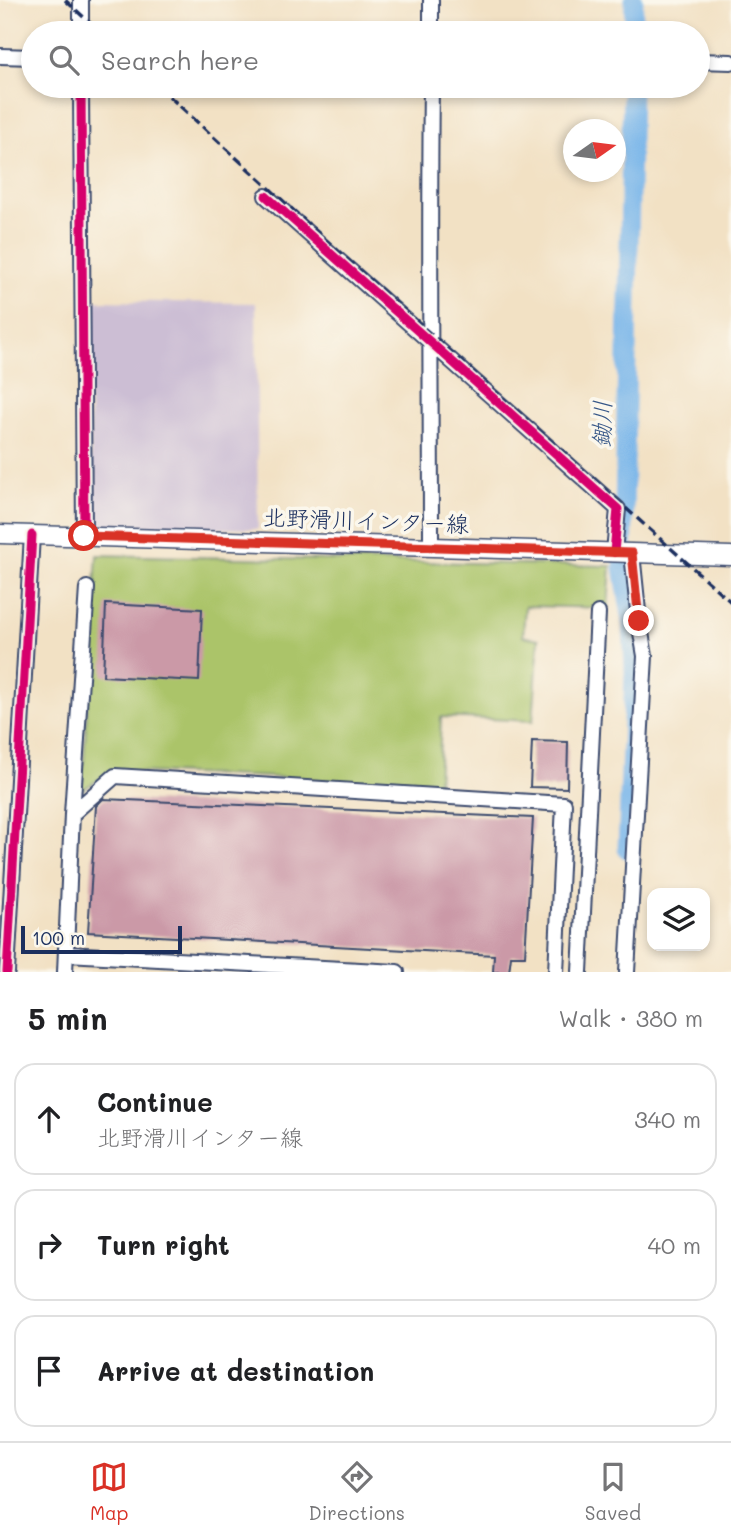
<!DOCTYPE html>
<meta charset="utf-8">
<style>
body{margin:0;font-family:Mali,"Klee One",sans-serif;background:#f2f2f2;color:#202124}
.controls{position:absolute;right:21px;bottom:21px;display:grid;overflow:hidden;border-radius:14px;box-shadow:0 4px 10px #0003}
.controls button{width:63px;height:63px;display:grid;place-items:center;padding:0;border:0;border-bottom:2px solid #e0e0e0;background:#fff;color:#202124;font:35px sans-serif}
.compass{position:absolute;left:563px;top:119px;width:63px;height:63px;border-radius:50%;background:#fff;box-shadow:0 4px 10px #0003;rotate:76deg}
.scale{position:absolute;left:21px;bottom:18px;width:161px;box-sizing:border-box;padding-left:7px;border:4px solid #1b2f5e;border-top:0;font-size:19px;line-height:24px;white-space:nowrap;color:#1b2f5e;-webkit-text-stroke:5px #fbf7ec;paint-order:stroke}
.stop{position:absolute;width:21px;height:21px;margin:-16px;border:5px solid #d93025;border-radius:50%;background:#fff}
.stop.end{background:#d93025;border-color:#fff;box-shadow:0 2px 7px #0008}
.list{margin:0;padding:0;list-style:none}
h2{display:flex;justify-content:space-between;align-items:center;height:91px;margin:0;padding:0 28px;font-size:30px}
h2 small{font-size:23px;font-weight:400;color:#757577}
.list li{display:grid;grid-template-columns:46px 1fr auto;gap:21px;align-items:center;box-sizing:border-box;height:112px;margin:0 14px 14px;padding:0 14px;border:2px solid #e0e0e0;border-radius:21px}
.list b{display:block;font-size:26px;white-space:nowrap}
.list p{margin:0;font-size:23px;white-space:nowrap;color:#757577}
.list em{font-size:23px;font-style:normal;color:#757577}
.icon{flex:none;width:38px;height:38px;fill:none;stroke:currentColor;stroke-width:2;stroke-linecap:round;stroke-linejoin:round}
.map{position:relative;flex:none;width:731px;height:972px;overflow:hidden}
.search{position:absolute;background:#fff;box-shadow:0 4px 10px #0003;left:21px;right:21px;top:21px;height:77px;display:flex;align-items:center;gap:18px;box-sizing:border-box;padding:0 24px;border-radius:38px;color:#757577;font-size:26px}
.sheet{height:469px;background:#fff}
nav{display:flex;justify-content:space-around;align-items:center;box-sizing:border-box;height:98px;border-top:2px solid #e0e0e0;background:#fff;font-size:19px;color:#757577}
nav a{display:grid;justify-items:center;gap:4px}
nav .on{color:#d93025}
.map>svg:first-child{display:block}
</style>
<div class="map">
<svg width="731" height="972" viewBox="0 0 731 972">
<rect width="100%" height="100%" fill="#fbf7ec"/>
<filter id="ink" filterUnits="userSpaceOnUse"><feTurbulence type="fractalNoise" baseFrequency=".0143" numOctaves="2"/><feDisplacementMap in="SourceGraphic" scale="14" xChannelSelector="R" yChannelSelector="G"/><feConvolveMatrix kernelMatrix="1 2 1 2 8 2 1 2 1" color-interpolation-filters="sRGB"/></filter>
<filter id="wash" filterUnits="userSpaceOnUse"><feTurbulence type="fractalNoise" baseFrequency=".00686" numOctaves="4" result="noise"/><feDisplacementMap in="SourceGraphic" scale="28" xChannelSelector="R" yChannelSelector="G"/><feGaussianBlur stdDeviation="1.57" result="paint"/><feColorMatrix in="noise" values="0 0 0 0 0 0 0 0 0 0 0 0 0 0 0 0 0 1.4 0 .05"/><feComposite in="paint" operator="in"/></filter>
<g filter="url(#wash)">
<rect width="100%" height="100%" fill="#f2e1c4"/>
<path fill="#ccbed4" d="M 87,301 L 256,303 L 258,529 L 93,526 Z"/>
<path fill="#abc469" stroke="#637a64" stroke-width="2" d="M 97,555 L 611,566 L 608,608 L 525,606 L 523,636 L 539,639 L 533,721 L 441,717 L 438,787 L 272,777 L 112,771 L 82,790 Z"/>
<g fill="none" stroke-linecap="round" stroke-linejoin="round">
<path stroke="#76b4e9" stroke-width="19" d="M 633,33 L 634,0
M 627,849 L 634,673 L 632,623 L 623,567 L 632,86"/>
</g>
<g id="blocks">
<path fill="#cb99a7" d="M 106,604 L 202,609 L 199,681 L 103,676 Z
M 532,741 L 568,742 L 567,788 L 530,787 Z
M 103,799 L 533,818 L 525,956 L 511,956 L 509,972 L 493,972 L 494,955 L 88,932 L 96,806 Z"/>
</g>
</g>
<g filter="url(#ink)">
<use href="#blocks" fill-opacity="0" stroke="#3b4a6d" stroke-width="2"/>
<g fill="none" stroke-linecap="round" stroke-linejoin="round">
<g stroke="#3b4a6d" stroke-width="18">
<path id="minor" d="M 431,0 L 431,33
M 81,33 L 81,0
M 0,56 L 33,57
M 698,61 L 731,62
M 81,86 L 84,536
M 431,86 C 429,239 431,393 431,547
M 266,196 L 618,509 L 614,552
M 72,814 L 115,776 L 564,804 L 556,972
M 67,954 L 397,972
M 7,972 L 32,535
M 65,972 L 72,814 L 87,588
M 580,972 L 598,613
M 627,972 L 645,656 L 639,621 L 632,553"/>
</g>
<g stroke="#3b4a6d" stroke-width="21">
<path id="major" d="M 0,534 L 731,556"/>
</g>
<use href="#minor" stroke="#fff" stroke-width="14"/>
<use href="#major" stroke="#fff" stroke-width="18"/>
<path stroke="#1b2f5e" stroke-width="3.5" stroke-dasharray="10 5" stroke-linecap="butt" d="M 65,0 L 101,33
M 158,86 L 340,253 L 731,602"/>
<g stroke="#fbf7ec" stroke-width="13">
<path id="cycleway" d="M 81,86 L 84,536
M 266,196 L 618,509 L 614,552
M 7,972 L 32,535"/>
</g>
<use href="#cycleway" stroke="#d6006c" stroke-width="9"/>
</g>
</g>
<g fill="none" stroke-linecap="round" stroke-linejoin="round" filter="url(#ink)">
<path stroke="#d93025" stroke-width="9" d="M 84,536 L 632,553 L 639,621"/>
</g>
<g text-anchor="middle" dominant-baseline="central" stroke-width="7" stroke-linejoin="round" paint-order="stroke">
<g font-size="23" fill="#1b2f5e" stroke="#fbf7ec">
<text transform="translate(366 520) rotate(2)">北野滑川インター線</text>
</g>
<g font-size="24" font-style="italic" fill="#365788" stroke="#fbf7ec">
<text transform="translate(601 424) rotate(-89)">鋤川</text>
</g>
</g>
</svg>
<div class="controls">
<button><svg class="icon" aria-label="layers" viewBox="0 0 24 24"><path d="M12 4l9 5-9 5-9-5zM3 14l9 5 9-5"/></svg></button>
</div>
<svg class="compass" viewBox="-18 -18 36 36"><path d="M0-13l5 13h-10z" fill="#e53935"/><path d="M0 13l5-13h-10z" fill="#757577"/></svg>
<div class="scale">100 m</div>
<div class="stop" style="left:84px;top:536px"></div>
<div class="stop end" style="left:639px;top:621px"></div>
<div class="search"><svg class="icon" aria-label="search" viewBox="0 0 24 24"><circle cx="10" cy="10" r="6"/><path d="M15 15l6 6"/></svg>Search here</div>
</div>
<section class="sheet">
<h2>5 min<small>Walk · 380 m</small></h2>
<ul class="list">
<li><svg class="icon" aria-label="ahead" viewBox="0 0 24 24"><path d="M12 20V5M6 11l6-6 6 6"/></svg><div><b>Continue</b><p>北野滑川インター線</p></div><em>340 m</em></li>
<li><svg class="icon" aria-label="right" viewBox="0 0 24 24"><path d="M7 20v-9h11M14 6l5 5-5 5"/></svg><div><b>Turn right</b></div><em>40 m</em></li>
<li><svg class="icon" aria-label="arrive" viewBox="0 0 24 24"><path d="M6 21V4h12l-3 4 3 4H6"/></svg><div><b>Arrive at destination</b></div></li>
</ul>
</section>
<nav>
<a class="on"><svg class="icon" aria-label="map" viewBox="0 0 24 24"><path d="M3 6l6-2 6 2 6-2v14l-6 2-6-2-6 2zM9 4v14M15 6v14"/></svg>Map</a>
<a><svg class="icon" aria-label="directions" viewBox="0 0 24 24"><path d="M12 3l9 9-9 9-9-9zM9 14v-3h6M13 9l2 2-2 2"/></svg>Directions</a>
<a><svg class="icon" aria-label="saved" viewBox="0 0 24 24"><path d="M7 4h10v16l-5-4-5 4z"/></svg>Saved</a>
</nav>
